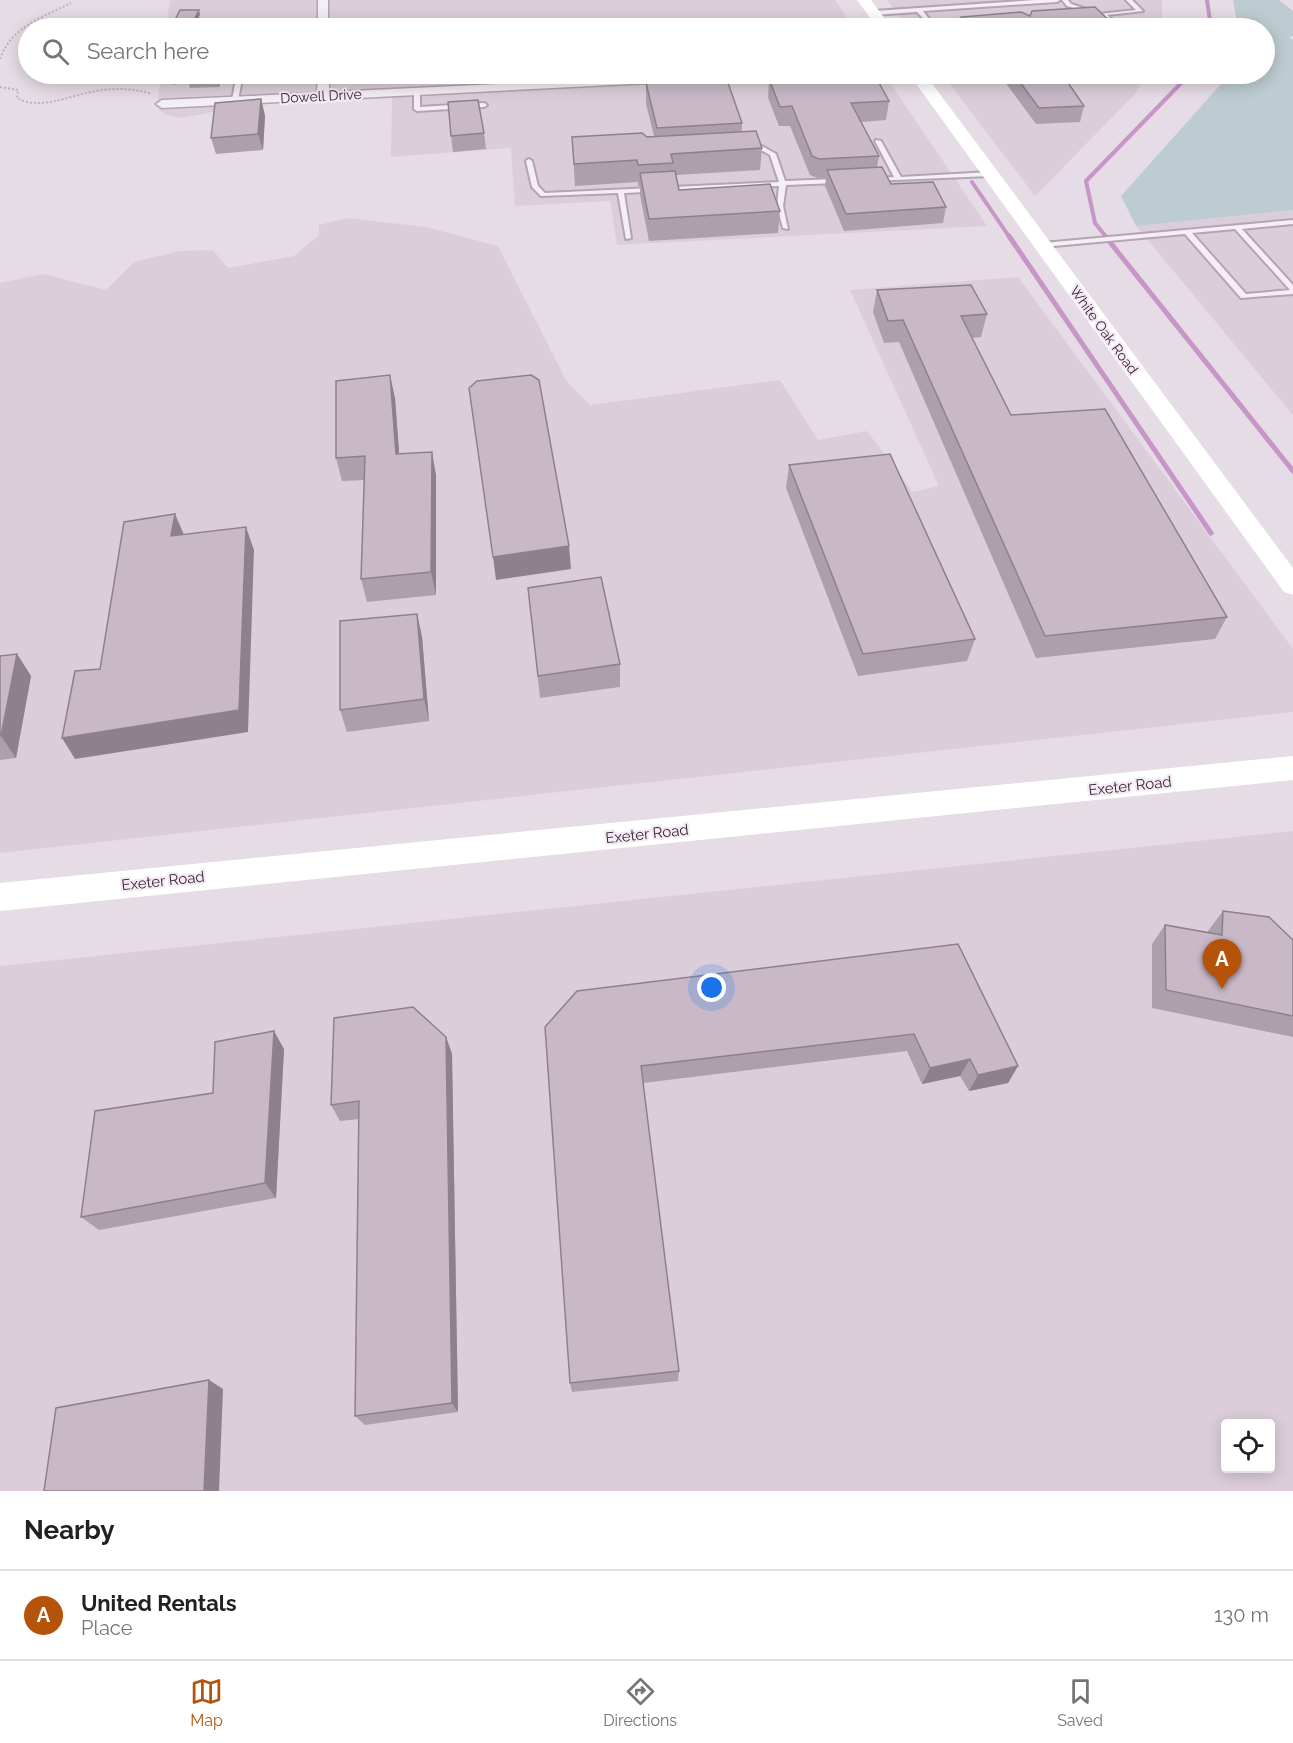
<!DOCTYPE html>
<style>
body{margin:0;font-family:Raleway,sans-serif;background:#f6f6f6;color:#202124}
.controls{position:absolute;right:18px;bottom:18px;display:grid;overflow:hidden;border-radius:6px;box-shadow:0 3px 15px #0003}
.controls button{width:54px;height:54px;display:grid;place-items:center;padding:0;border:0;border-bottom:2px solid #e0e0e0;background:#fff;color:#202124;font:30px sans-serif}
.you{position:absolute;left:712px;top:988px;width:21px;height:21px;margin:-15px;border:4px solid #fff;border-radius:50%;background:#1a73e8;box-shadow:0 0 0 9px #1a73e833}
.badge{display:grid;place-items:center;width:39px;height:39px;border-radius:50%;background:#b45309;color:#fff;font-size:20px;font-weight:700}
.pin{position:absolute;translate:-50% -50px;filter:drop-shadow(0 2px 3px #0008)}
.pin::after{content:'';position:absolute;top:32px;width:21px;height:18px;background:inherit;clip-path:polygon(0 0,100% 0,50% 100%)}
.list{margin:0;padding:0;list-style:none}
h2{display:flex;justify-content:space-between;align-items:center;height:78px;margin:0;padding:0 24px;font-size:26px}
h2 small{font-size:20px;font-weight:400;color:#757577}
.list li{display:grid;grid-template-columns:39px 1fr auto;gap:18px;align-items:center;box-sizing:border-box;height:90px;padding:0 24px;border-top:2px solid #e0e0e0}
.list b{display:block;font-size:22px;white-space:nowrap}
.list p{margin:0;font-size:20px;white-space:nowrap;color:#757577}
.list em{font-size:20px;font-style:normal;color:#757577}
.icon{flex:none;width:33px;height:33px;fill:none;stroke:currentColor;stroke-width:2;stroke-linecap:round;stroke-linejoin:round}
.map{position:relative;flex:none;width:1293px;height:1491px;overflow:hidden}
.search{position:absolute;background:#fff;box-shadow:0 3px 15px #0003;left:18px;right:18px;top:18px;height:66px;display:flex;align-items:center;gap:15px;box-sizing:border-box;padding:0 21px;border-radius:33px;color:#757577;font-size:22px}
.sheet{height:168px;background:#fff}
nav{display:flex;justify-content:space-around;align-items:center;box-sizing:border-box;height:84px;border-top:2px solid #e0e0e0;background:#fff;font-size:16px;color:#757577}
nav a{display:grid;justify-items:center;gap:3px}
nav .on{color:#b45309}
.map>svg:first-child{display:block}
</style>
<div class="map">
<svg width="1293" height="1491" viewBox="0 0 1293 1491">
<rect width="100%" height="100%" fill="#e6dce5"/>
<path fill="#dbceda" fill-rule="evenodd" d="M 170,0 L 835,0 L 854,28 L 166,28 Z
M 887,0 L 1162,0 L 1162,28 L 908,28 Z
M 161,74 L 884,74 L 987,226 L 617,245 L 610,201 L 515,206 L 511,148 L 391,157 L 392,97 L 249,105 L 181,118 L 164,114 L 157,108 Z
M 942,74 L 1145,74 L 1136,93 L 1035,196 Z
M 1293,210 L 1293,415 L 1136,226 Z
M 347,218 L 426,227 L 498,246 L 567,382 L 590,405 L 780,380 L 818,440 L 867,431 L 913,492 L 939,486 L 850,290 L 1018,277 L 1293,649 L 1293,712 L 0,853 L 0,283 L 43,274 L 106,290 L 134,262 L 180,251 L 213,250 L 228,268 L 294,256 L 319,235 L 319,225 Z
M 1293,831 L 1293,1491 L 0,1491 L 0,966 ZM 1226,1424 L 1270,1424 L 1270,1468 L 1226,1468 Z"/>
<path fill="#bdccd0" d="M 1233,0 L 1279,0 L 1293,11 L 1293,36 L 1289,37 L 1293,40 L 1293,210 L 1136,226 L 1121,196 L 1230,74 L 1264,74 L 1264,28 L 1238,28 Z"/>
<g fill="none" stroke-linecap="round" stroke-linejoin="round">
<path stroke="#c795c8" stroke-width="4" d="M 1207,0 L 1211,28
M 972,182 L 1010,238
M 1107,238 L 1095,223 L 1086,181 L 1190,74"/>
<path stroke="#c795c8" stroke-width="5" d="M 1009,236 L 1211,533
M 1105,236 L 1293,471"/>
<g stroke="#b3a5b2" stroke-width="4">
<path id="lane" d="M 1035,0 L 1060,0 L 1057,2 L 923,11 L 936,28 L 932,28 L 917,12 L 874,15 L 871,13 L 874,11 Z
M 1062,0 L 1068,0 L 1071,4 L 1096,12 L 1093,14 L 1067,6 Z
M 1126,0 L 1132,0 L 1143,11 L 1107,15 L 1121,28 L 1115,28 L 1099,14 L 1136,10 Z
M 173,74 L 179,74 L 177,81 L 174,83 L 171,81 Z
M 237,74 L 243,74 L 238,100 L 235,102 L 232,100 Z
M 417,89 L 420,91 L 420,107 L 484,103 L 487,105 L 484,107 L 417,111 L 414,109 L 414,91 Z
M 876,140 L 881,141 L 901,177 L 990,172 L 993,174 L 990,176 L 872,181 L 871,180 L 874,178 L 894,177 L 875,141 Z
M 762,146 L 776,154 L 785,181 L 837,179 L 840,181 L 837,183 L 786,185 L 783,206 L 788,229 L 783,228 L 777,206 L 779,186 L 624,193 L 631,238 L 626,239 L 618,193 L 541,196 L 532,187 L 526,161 L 529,159 L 532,161 L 538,186 L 545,193 L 779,182 L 770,155 L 761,150 L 750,151 L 747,149 Z
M 1293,220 L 1293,224 L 1242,229 L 1293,285 L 1293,294 L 1241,298 L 1185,234 L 1043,247 L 1039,245 L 1043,243 ZM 1235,229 L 1290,290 L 1246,294 L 1192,233 Z"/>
</g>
<g stroke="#b3a5b2" stroke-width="3">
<path id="street" d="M 318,0 L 328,0 L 328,28 L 318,28 Z
M 318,74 L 329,74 L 329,92 L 707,74 L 773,74 L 767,77 L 162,108 L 156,104 L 162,100 L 317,93 Z"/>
</g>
<path stroke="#beb2bc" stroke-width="2" stroke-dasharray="2 2" stroke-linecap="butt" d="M 0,59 C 11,27 43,17 71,3
M 0,87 L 18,90 L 17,98 C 40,111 71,95 96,91 C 115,88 133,88 152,94"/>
<use href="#lane" fill="#f5eef4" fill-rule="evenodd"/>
<use href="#street" fill="#f5eef4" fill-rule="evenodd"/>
<path fill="#fff" fill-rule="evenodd" d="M 857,0 L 871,0 L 892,28 L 878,28 Z
M 909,74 L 925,74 L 1293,568 L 1293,595 L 1284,592 Z
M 1293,756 L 1293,780 L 0,911 L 0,883 Z"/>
</g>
<path fill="#ad9fab" d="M 1030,16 L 1117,28 L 959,28 L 961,17 Z
M 186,74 L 222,74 L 219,87 L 190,88 Z
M 999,74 L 1089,74 L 1088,77 L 1065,78 L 1084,106 L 1080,122 L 1036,124 Z
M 769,79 L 889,101 L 886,120 L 861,122 L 879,156 L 877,167 L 891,184 L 946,207 L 943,223 L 844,231 L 825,186 L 826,178 L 817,178 L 810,175 L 790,126 L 779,126 L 768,98 Z
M 646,83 L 742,123 L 742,132 L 762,148 L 760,170 L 676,175 L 679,190 L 780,211 L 778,233 L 649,241 L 640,195 L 640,186 L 638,186 L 638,182 L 575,186 L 572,137 L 654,136 L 646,104 Z
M 261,99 L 265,116 L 263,150 L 216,154 L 211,138 Z
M 484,133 L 486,149 L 453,152 L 451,136 Z
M 877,290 L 987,314 L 981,337 L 972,338 L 1011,415 L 1227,617 L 1215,639 L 1036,658 L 899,342 L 884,343 L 873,312 Z
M 395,398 L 399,454 L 436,475 L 436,595 L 367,602 L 361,579 L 365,480 L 342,481 L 336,458 Z
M 789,465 L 975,639 L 967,661 L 858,676 L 786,488 Z
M 528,588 L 620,664 L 620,687 L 540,698 Z
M 417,614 L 422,637 L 429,721 L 347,732 L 340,710 Z
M 17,654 L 31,676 L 16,758 L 0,760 L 0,656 Z
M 1223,911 L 1293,940 L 1293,1037 L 1152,1008 L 1152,944 L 1165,925 L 1208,932 L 1208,931 Z
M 958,944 L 1018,1066 L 1008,1083 L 969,1091 L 960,1076 L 922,1084 L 907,1051 L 643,1083 L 679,1371 L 678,1381 L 572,1392 L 570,1383 L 545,1027 Z
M 446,1037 L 452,1054 L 458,1412 L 365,1425 L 355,1416 L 359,1119 L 340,1121 L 331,1105 Z
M 284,1049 L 276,1198 L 99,1230 L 81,1217 L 213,1093 Z"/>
<path fill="#8d828b" d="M 199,10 L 200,15 L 193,28 L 190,28 Z
M 215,74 L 222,74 L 219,87 Z
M 261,99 L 265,116 L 263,150 L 258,134 Z
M 390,375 L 395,398 L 401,477 L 396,454 Z
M 432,452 L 436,475 L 436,595 L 431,572 Z
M 175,514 L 185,537 L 171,536 Z
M 246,527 L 254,550 L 248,732 L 75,759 L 62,738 Z
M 569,546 L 571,569 L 496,580 L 493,557 Z
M 417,614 L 422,637 L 429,721 L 424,699 Z
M 17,654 L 31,676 L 16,758 L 1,736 Z
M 274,1031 L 284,1049 L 276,1198 L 265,1183 Z
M 446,1037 L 452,1054 L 458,1412 L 452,1403 Z
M 970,1059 L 960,1076 L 922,1084 L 930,1068 Z
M 1018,1066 L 1008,1083 L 969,1091 L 978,1075 Z
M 209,1380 L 223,1389 L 219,1491 L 204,1491 Z"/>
<path fill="#c9b9c7" stroke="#8d828b" stroke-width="1.5" d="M 1095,7 L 1117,28 L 971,28 L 961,17 L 1021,12 L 1030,16 L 1032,11 Z
M 180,10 L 199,10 L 190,28 L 171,28 Z
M 415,25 L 414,28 L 359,28 Z
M 874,74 L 889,101 L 851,103 L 879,156 L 819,159 L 812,156 L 792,106 L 780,107 L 769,79 Z
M 1014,74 L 1062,74 L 1084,106 L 1039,108 Z
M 727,80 L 742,123 L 657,128 L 646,83 Z
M 261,99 L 258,134 L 211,138 L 215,103 Z
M 478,100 L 484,133 L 451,136 L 448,102 Z
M 756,131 L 762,148 L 671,154 L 673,163 L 638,165 L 637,160 L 574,164 L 572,137 L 642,133 L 647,137 Z
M 882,167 L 891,184 L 933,182 L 946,207 L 846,214 L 827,170 Z
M 675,171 L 679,190 L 770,184 L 780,211 L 649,219 L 640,173 Z
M 971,285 L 987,314 L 961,316 L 1011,415 L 1105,409 L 1227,617 L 1045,636 L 903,320 L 888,321 L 877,290 Z
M 390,375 L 396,454 L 432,452 L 431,572 L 361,579 L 365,456 L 336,458 L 336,381 Z
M 531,375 L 539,380 L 569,546 L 493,557 L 469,388 L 477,381 Z
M 890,454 L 975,639 L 863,654 L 789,465 Z
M 175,514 L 171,536 L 246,527 L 239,710 L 62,738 L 75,671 L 100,669 L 124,522 Z
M 601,577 L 620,664 L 538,676 L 528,588 Z
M 417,614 L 424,699 L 340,710 L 340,621 Z
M 17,654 L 1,736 L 0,736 L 0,656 Z
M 1223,911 L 1269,917 L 1293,940 L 1293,1016 L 1166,990 L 1165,925 L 1222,935 Z
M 958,944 L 1018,1066 L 978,1075 L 970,1059 L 930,1068 L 914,1034 L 641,1066 L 679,1371 L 570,1383 L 545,1027 L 577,991 Z
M 413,1007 L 446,1037 L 452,1403 L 355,1416 L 359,1101 L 331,1105 L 334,1018 Z
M 274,1031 L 265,1183 L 81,1217 L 95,1111 L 213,1093 L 215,1042 Z
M 209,1380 L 204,1491 L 44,1491 L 56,1408 Z"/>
<g text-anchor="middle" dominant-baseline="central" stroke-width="4.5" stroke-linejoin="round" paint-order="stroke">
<g font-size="14" fill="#3d253a" stroke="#f4ebf4">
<text transform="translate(321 96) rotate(-3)">Dowell Drive</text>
<text transform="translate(1104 330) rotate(54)">White Oak Road</text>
</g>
<g font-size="15" fill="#3d253a" stroke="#f4ebf4">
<text transform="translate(1130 786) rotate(-6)">Exeter Road</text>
<text transform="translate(647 834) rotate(-6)">Exeter Road</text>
<text transform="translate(163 881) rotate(-6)">Exeter Road</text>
</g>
</g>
</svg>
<div class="controls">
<button><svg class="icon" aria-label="locate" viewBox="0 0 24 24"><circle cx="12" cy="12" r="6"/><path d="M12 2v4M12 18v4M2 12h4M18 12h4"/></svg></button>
</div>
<div class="you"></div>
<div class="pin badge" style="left:1222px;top:989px">A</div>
<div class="search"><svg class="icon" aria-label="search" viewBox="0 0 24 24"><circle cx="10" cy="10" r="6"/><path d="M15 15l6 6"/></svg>Search here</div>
</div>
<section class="sheet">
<h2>Nearby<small></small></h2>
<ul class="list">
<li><span class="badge">A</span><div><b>United Rentals</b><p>Place</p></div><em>130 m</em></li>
</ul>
</section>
<nav>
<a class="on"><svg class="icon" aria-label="map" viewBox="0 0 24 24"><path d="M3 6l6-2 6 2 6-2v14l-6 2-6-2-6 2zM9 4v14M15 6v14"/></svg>Map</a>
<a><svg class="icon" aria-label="directions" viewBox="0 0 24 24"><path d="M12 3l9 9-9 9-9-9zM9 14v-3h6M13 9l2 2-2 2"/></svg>Directions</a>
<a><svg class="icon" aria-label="saved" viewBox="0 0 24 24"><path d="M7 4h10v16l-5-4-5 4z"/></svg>Saved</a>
</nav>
